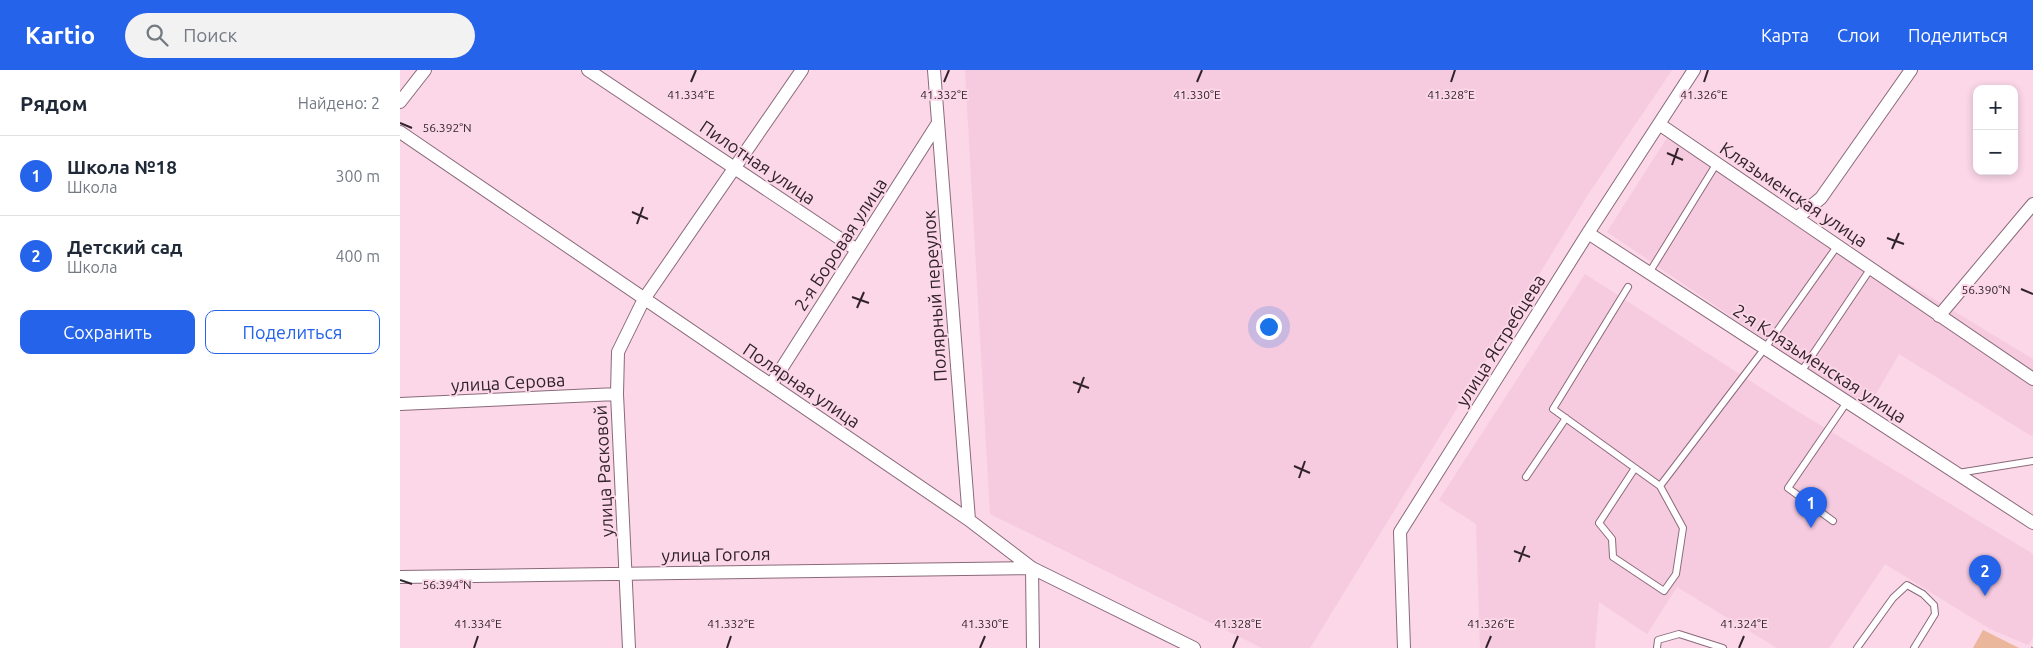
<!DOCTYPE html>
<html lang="ru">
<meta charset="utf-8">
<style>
body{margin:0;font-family:Ubuntu,sans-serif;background:#f2f2f3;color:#1f2937}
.controls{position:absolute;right:15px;top:15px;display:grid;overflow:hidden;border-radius:10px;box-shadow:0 2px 8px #0003}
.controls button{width:45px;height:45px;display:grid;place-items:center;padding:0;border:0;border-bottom:1px solid #e0e1e3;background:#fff;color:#1f2937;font:25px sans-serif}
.you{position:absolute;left:868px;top:256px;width:18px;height:18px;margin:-12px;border:4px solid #fff;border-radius:50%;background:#1a73e8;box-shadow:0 0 0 8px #1a73e833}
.badge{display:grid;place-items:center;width:32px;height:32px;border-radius:50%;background:#2563eb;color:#fff;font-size:16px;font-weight:700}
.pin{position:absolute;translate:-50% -41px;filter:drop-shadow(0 1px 2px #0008)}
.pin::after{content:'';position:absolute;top:26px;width:18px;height:15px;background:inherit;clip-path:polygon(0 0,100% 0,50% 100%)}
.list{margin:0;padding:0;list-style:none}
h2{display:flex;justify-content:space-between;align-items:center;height:65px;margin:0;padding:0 20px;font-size:21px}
h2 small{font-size:16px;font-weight:400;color:#747a83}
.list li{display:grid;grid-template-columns:32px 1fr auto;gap:15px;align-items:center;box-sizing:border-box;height:80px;padding:0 20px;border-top:1px solid #e0e1e3}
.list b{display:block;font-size:19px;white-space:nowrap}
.list p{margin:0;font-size:16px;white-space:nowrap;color:#747a83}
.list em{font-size:16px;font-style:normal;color:#747a83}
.actions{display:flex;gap:10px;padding:15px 20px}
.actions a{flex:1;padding:11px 0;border:1px solid #2563eb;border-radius:10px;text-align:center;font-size:18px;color:#2563eb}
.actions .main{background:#2563eb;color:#fff}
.icon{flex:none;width:28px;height:28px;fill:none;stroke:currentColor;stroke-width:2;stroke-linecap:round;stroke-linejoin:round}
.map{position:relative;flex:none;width:1633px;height:578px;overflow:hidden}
header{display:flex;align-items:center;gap:30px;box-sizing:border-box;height:70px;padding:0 25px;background:#2563eb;color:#fff}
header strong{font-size:24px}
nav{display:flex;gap:28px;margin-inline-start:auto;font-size:18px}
.search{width:350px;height:45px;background:#f2f2f3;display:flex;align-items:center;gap:12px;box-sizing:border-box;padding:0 18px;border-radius:28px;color:#747a83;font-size:19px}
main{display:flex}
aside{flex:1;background:#fff}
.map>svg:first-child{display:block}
</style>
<header>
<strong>Kartio</strong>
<div class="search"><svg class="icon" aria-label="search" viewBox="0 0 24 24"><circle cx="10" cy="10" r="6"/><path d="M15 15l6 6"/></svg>Поиск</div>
<nav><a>Карта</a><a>Слои</a><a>Поделиться</a></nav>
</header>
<main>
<aside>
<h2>Рядом<small>Найдено: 2</small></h2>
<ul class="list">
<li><span class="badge">1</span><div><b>Школа №18</b><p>Школа</p></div><em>300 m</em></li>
<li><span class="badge">2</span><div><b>Детский сад</b><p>Школа</p></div><em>400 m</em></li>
</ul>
<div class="actions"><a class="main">Сохранить</a><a>Поделиться</a></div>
</aside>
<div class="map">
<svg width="1633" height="578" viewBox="0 0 1633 578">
<rect width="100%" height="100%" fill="#fbd7e8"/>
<path fill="#f6cadf" d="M 565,0 L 1272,0 L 1189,123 L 910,578 L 862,578 L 590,444 Z
M 1270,63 L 1398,147 L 1633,289 L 1633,367 L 1499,284 L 1467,339 L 1207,162 Z
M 1185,204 L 1392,338 L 1633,484 L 1633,568 L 1628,575 L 1590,559 L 1485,494 L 1429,578 L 1377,578 L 1277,517 L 1247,564 L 1199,532 L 1195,578 L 1080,578 L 1076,454 L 1039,430 Z"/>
<path fill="#eab69c" d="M 1583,560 L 1619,578 L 1573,578 Z"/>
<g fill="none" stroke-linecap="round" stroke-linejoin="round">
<g stroke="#8a6a7a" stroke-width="8">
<path id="service" d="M 1249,203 L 1317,93
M 1228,217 L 1153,339 L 1260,416 L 1365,278 L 1438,175
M 1401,302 L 1471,198
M 1235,398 L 1199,453 L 1212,469 L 1213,487 L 1264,521 L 1276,504 L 1283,458 L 1260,416
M 1558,403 L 1633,391
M 1126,407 L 1166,348
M 1433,451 L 1388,418 L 1447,332
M 1257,578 L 1258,570 L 1279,564 L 1323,578
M 1457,578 L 1493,528 L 1507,515 L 1523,524 L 1534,535 L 1535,544 L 1514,578"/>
</g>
<g stroke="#8a6a7a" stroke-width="14">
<path id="minor" d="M 188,0 L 457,180
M 534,0 L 569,450
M 0,32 L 25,0
M 1259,54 L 1633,309
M 0,62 L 569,450 L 632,498 L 794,578
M 1398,147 L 1421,128 L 1511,0
M 1188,163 L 1633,453
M 1539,246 L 1633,134
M 371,315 L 538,53
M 0,334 L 217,324
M 0,507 L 632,498 L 633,578
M 229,578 L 217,324 L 218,282 L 244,229 L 402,0
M 1004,578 L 1000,462 L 1188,163 L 1294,0"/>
</g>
<path stroke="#a78c99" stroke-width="2.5" stroke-dasharray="1 4" stroke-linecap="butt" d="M 1632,578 L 1633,576"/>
<use href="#service" stroke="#fff" stroke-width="6"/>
<use href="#minor" stroke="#fff" stroke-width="12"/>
</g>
<path fill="none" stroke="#31232a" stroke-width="2" d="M 291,12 L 296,0M 544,12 L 549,0M 797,12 L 802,0M 1051,12 L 1055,0M 1304,12 L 1308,0M 0,53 L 12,58M 1267,83 L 1283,90M 1272,95 L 1278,78M 232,142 L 248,149M 237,154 L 243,137M 1487,168 L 1504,174M 1492,179 L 1499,163M 1621,219 L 1633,224M 452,227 L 469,233M 457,238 L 464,222M 673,312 L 689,318M 678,323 L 684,307M 894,396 L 910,403M 899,408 L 905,391M 1114,481 L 1130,487M 1119,492 L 1125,476M 0,510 L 12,514M 74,578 L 78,566M 327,578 L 331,566M 580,578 L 585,566M 833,578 L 838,566M 1086,578 L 1091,566M 1339,578 L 1344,566"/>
<g text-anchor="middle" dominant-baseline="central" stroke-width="4" stroke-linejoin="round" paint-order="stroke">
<g font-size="18" fill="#31232a" stroke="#fbd7e8">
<text transform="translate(358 92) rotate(34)">Пилотная улица</text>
<text transform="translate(1394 124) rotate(34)">Клязьменская улица</text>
<text transform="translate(440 174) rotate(-57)">2-я Боровая улица</text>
<text transform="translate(534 226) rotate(-94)">Полярный переулок</text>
<text transform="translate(1100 270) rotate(-58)">улица Ястребцева</text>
<text transform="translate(1420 293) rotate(33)">2-я Клязьменская улица</text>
<text transform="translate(108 312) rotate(-3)">улица Серова</text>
<text transform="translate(402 315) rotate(34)">Полярная улица</text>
<text transform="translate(203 401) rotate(-93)">улица Расковой</text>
<text transform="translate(316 484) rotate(-1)">улица Гоголя</text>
</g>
</g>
<g font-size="12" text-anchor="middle" fill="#31232a" stroke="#fbd7e8" stroke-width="4" stroke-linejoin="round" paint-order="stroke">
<text x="291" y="29">41.334°E</text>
<text x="1051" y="29">41.328°E</text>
<text x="544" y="29">41.332°E</text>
<text x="797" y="29">41.330°E</text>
<text x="1304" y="29">41.326°E</text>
<text x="47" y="62">56.392°N</text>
<text x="1586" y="224">56.390°N</text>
<text x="47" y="519">56.394°N</text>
<text x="78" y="558">41.334°E</text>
<text x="331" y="558">41.332°E</text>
<text x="585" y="558">41.330°E</text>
<text x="838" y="558">41.328°E</text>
<text x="1091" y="558">41.326°E</text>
<text x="1344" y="558">41.324°E</text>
</g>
</svg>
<div class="controls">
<button>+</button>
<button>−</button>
</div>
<div class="you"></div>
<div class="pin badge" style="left:1411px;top:458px">1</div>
<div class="pin badge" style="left:1585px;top:526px">2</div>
</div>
</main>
